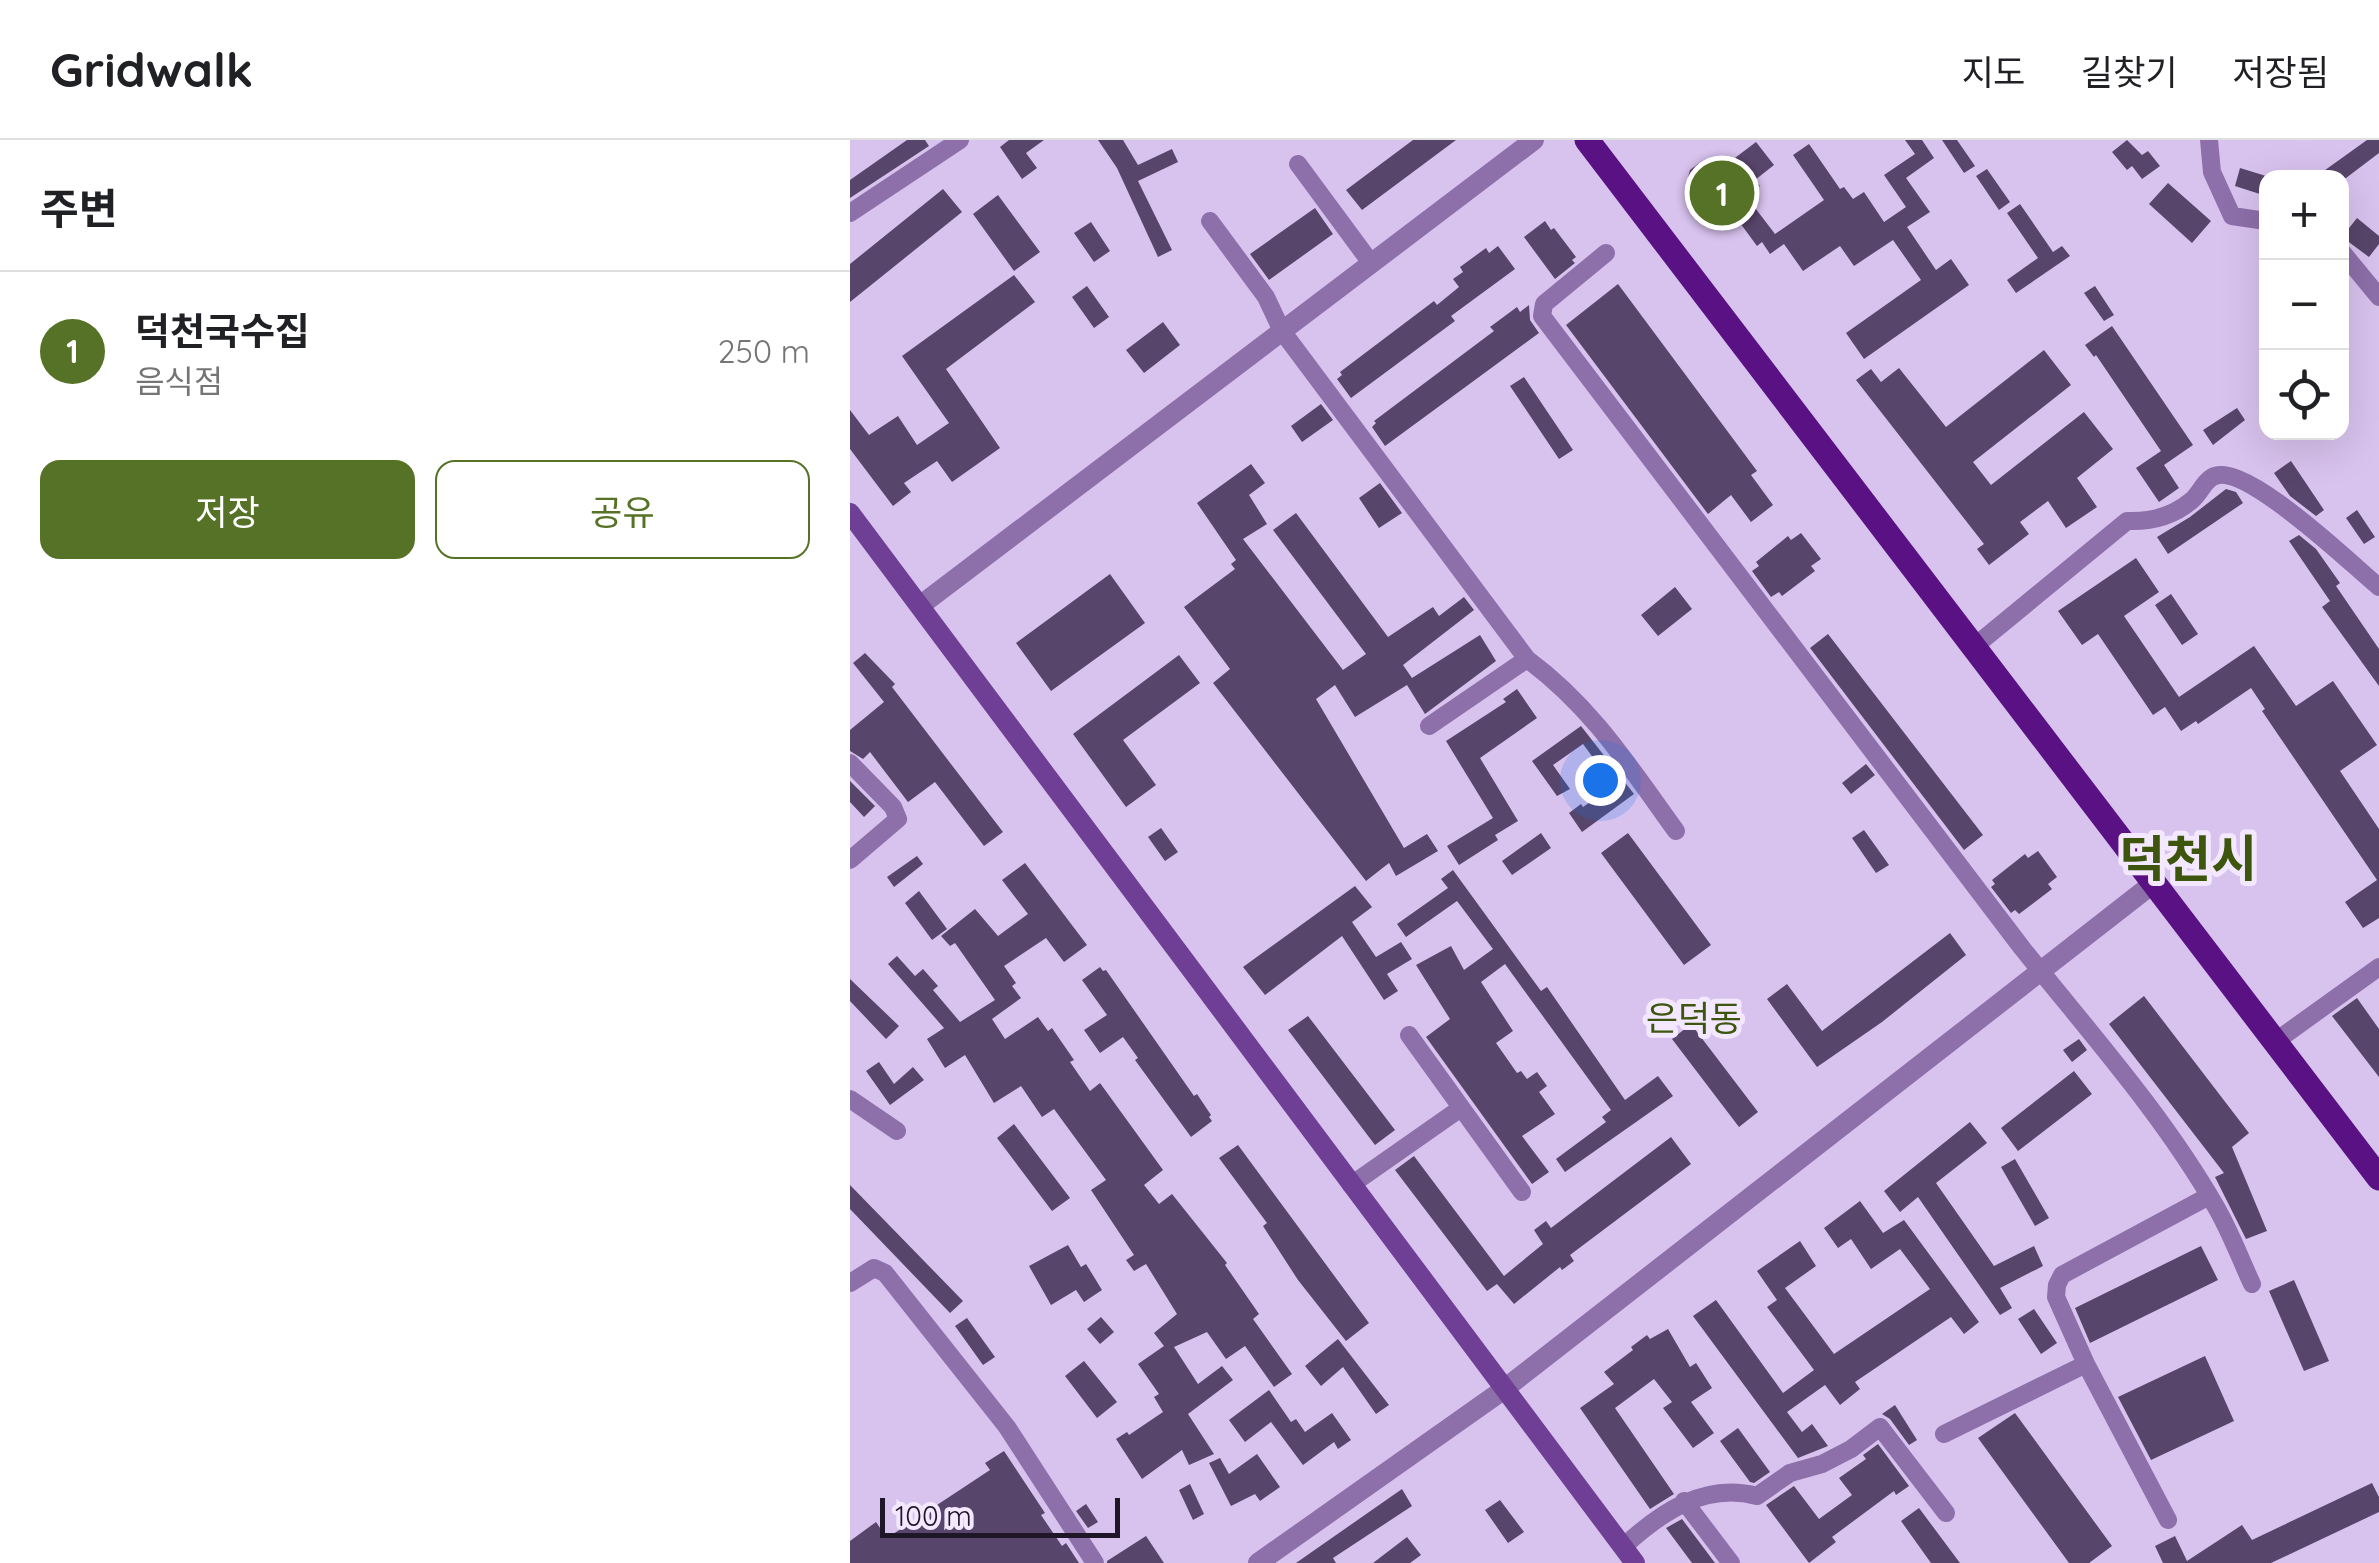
<!DOCTYPE html>
<html lang="ko">
<meta charset="utf-8">
<style>
body{margin:0;font-family:Quicksand,"Noto Sans KR",sans-serif;background:#f6f6f6;color:#202124}
.controls{position:absolute;right:30px;top:30px;display:grid;overflow:hidden;border-radius:20px;box-shadow:0 10px 40px #0002}
.controls button{width:90px;height:90px;display:grid;place-items:center;padding:0;border:0;border-bottom:2px solid #e0e0e0;background:#fff;color:#202124;font:50px sans-serif}
.scale{position:absolute;left:30px;bottom:25px;width:240px;box-sizing:border-box;padding-left:10px;border:5px solid #1f1727;border-top:0;font-size:28px;line-height:35px;white-space:nowrap;color:#1f1727;-webkit-text-stroke:8px #f3e8ff;paint-order:stroke}
.you{position:absolute;left:750px;top:640px;width:35px;height:35px;margin:-25px;border:8px solid #fff;border-radius:50%;background:#1a73e8;box-shadow:0 0 0 15px #1a73e833}
.badge{display:grid;place-items:center;width:65px;height:65px;border-radius:50%;background:#567226;color:#fff;font-size:32px;font-weight:700}
.pin{position:absolute;translate:-50% -50%;border:5px solid #fff;box-shadow:0 2px 10px #0006}
.list{margin:0;padding:0;list-style:none}
h2{display:flex;justify-content:space-between;align-items:center;height:130px;margin:0;padding:0 40px;font-size:42px}
h2 small{font-size:32px;font-weight:400;color:#757577}
.list li{display:grid;grid-template-columns:65px 1fr auto;gap:30px;align-items:center;box-sizing:border-box;height:160px;padding:0 40px;border-top:2px solid #e0e0e0}
.list b{display:block;font-size:38px;white-space:nowrap}
.list p{margin:0;font-size:32px;white-space:nowrap;color:#757577}
.list em{font-size:32px;font-style:normal;color:#757577}
.actions{display:flex;gap:20px;padding:30px 40px}
.actions a{flex:1;padding:22px 0;border:2px solid #567226;border-radius:20px;text-align:center;font-size:35px;color:#567226}
.actions .main{background:#567226;color:#fff}
.icon{flex:none;width:55px;height:55px;fill:none;stroke:currentColor;stroke-width:2;stroke-linecap:round;stroke-linejoin:round}
.map{position:relative;flex:none;width:1529px;height:1423px;overflow:hidden}
header{display:flex;align-items:center;gap:60px;box-sizing:border-box;height:140px;padding:0 50px;background:#fff;border-bottom:2px solid #e0e0e0}
header strong{font-size:48px}
nav{display:flex;gap:55px;margin-inline-start:auto;font-size:35px}
main{display:flex}
aside{flex:1;background:#fff}
.map>svg:first-child{display:block}
</style>
<header>
<strong>Gridwalk</strong>
<nav><a>지도</a><a>길찾기</a><a>저장됨</a></nav>
</header>
<main>
<aside>
<h2>주변<small></small></h2>
<ul class="list">
<li><span class="badge">1</span><div><b>덕천국수집</b><p>음식점</p></div><em>250 m</em></li>
</ul>
<div class="actions"><a class="main">저장</a><a>공유</a></div>
</aside>
<div class="map">
<svg width="1529" height="1423" viewBox="0 0 1529 1423">
<rect width="100%" height="100%" fill="#d8c2ee"/>
<path fill="#58456b" d="M 57,0 L 75,0 L 79,6 L 0,58 L 0,40 Z
M 159,0 L 194,0 L 176,13 L 187,28 L 172,39 L 150,7 Z
M 248,0 L 273,0 L 288,25 L 322,9 L 328,22 L 288,41 L 322,110 L 308,117 L 267,28 Z
M 563,0 L 606,0 L 512,70 L 496,50 Z
M 1055,0 L 1072,0 L 1084,18 L 1056,38 L 1080,72 L 1057,87 L 1086,130 L 1101,119 L 1119,145 L 1014,219 L 996,193 L 1071,140 L 1043,100 L 1004,126 L 990,106 L 953,131 L 934,104 L 920,114 L 912,102 L 907,106 L 871,57 L 849,57 L 843,52 L 838,38 L 840,30 L 852,21 L 867,22 L 873,27 L 906,2 L 924,25 L 905,40 L 910,46 L 896,56 L 925,94 L 974,60 L 943,15 L 959,4 L 990,49 L 994,47 L 1003,59 L 1014,52 L 1034,82 L 1056,67 L 1034,35 L 1065,14 Z
M 1092,0 L 1107,0 L 1125,26 L 1114,33 Z
M 1277,0 L 1292,15 L 1298,11 L 1310,26 L 1292,39 L 1282,26 L 1277,30 L 1262,12 Z
M 1517,0 L 1529,0 L 1529,13 L 1496,38 L 1464,38 Z
M 1390,28 L 1416,36 L 1416,56 L 1385,46 Z
M 1137,29 L 1160,62 L 1149,70 L 1126,36 Z
M 1318,43 L 1361,81 L 1342,103 L 1299,64 Z
M 93,49 L 112,72 L 0,162 L 0,124 Z
M 148,55 L 190,112 L 164,131 L 123,74 Z
M 1170,64 L 1203,112 L 1212,106 L 1220,116 L 1166,153 L 1157,140 L 1188,118 L 1157,73 Z
M 465,68 L 483,94 L 419,140 L 400,114 Z
M 1507,78 L 1529,96 L 1529,104 L 1519,117 L 1492,97 Z
M 695,81 L 701,90 L 704,88 L 726,117 L 722,120 L 725,123 L 705,139 L 674,97 Z
M 241,82 L 260,111 L 244,122 L 224,93 Z
M 648,106 L 665,129 L 601,176 L 605,181 L 501,258 L 487,239 L 492,235 L 490,232 L 584,161 L 587,165 L 609,147 L 603,139 L 613,132 L 610,127 L 636,108 L 639,113 Z
M 164,135 L 185,162 L 96,229 L 150,308 L 102,342 L 87,321 L 54,343 L 61,352 L 43,366 L 0,309 L 0,270 L 19,295 L 48,276 L 67,305 L 99,283 L 52,216 Z
M 768,144 L 907,331 L 901,335 L 923,365 L 901,382 L 881,355 L 858,374 L 716,185 Z
M 237,146 L 259,177 L 244,188 L 222,157 Z
M 1245,146 L 1264,175 L 1254,181 L 1234,153 Z
M 679,165 L 680,180 L 689,193 L 535,306 L 522,287 L 526,283 L 524,281 L 644,191 L 640,187 L 667,167 L 670,172 Z
M 313,182 L 330,205 L 294,233 L 276,210 Z
M 1262,186 L 1343,305 L 1314,325 L 1329,348 L 1309,362 L 1286,328 L 1311,311 L 1246,215 L 1244,217 L 1235,205 Z
M 1194,210 L 1221,245 L 1123,322 L 1141,345 L 1234,272 L 1263,309 L 1227,338 L 1247,367 L 1216,388 L 1198,361 L 1170,382 L 1179,394 L 1139,425 L 1127,409 L 1134,404 L 1006,240 L 1021,229 L 1031,242 L 1049,228 L 1096,287 Z
M 674,237 L 723,310 L 709,319 L 660,246 Z
M 471,264 L 483,280 L 452,302 L 441,286 Z
M 1387,268 L 1395,280 L 1363,305 L 1353,290 Z
M 1441,321 L 1474,370 L 1466,376 L 1440,356 L 1424,333 Z
M 401,324 L 415,343 L 399,355 L 417,384 L 393,399 L 493,530 L 516,514 L 423,390 L 446,373 L 538,497 L 583,467 L 589,476 L 614,457 L 624,470 L 553,525 L 562,538 L 630,495 L 646,521 L 575,574 L 557,545 L 505,577 L 485,545 L 466,559 L 554,708 L 577,694 L 588,711 L 546,736 L 539,723 L 516,741 L 363,543 L 380,529 L 334,467 L 385,429 L 381,424 L 386,420 L 347,363 Z
M 530,343 L 552,373 L 529,388 L 509,358 Z
M 1376,349 L 1386,352 L 1393,363 L 1318,414 L 1307,397 L 1340,377 Z
M 1507,370 L 1525,397 L 1514,404 L 1496,378 Z
M 951,393 L 971,419 L 961,426 L 965,431 L 932,456 L 929,452 L 921,457 L 902,431 L 909,426 L 906,422 L 938,396 L 941,400 Z
M 1449,395 L 1466,409 L 1490,443 L 1486,446 L 1529,509 L 1529,546 L 1472,467 L 1480,461 L 1439,401 Z
M 1286,418 L 1309,452 L 1274,476 L 1329,557 L 1404,506 L 1446,566 L 1483,541 L 1527,605 L 1490,631 L 1529,689 L 1529,778 L 1513,788 L 1495,762 L 1527,740 L 1412,571 L 1415,569 L 1401,548 L 1348,584 L 1346,581 L 1331,591 L 1315,567 L 1303,575 L 1248,494 L 1232,505 L 1208,471 Z
M 260,434 L 295,483 L 201,551 L 166,503 Z
M 825,447 L 842,469 L 808,496 L 791,475 Z
M 1321,454 L 1348,494 L 1332,505 L 1305,465 Z
M 978,494 L 1133,695 L 1114,710 L 960,508 Z
M 15,513 L 45,544 L 42,547 L 153,692 L 134,706 L 85,642 L 58,662 L 20,612 L 13,619 L 0,611 L 0,590 L 34,562 L 3,523 Z
M 329,515 L 350,543 L 273,600 L 306,645 L 276,667 L 223,594 Z
M 667,549 L 687,578 L 630,618 L 668,681 L 645,695 L 648,700 L 609,725 L 597,706 L 643,678 L 596,601 L 656,562 L 653,559 Z
M 731,586 L 784,654 L 732,692 L 719,673 L 731,664 L 733,667 L 763,646 L 747,623 L 733,604 L 703,625 L 720,649 L 707,656 L 682,621 Z
M 1016,624 L 1025,635 L 1001,654 L 992,643 Z
M 0,641 L 25,666 L 14,677 L 0,662 Z
M 311,688 L 328,712 L 315,721 L 298,697 Z
M 1014,690 L 1039,725 L 1026,733 L 1002,698 Z
M 691,693 L 701,708 L 662,735 L 652,721 Z
M 778,693 L 861,805 L 834,825 L 751,713 Z
M 1188,711 L 1207,737 L 1198,744 L 1202,749 L 1169,774 L 1165,770 L 1161,773 L 1141,747 L 1145,744 L 1142,740 L 1175,714 L 1178,718 Z
M 67,716 L 73,724 L 44,747 L 37,737 Z
M 175,723 L 237,805 L 214,822 L 196,798 L 154,826 L 166,843 L 162,846 L 171,858 L 142,879 L 155,899 L 188,877 L 198,891 L 202,888 L 224,920 L 220,922 L 240,951 L 250,943 L 313,1030 L 294,1045 L 309,1064 L 322,1054 L 377,1123 L 375,1125 L 409,1174 L 403,1179 L 442,1234 L 424,1247 L 395,1206 L 376,1219 L 357,1192 L 324,1207 L 348,1244 L 372,1226 L 383,1240 L 338,1274 L 364,1314 L 339,1325 L 332,1310 L 292,1339 L 266,1299 L 277,1292 L 279,1295 L 313,1272 L 304,1257 L 309,1254 L 288,1224 L 314,1206 L 304,1193 L 327,1174 L 296,1124 L 284,1131 L 276,1120 L 284,1115 L 241,1050 L 256,1040 L 204,969 L 192,977 L 171,946 L 144,963 L 115,915 L 95,928 L 77,899 L 94,888 L 38,824 L 47,816 L 65,836 L 73,829 L 88,846 L 83,850 L 110,882 L 145,860 L 105,803 L 100,806 L 91,796 L 125,769 L 148,796 L 178,774 L 152,740 Z
M 603,730 L 691,851 L 697,847 L 775,960 L 808,936 L 823,956 L 715,1032 L 706,1019 L 756,982 L 752,977 L 761,970 L 655,824 L 631,842 L 663,891 L 646,903 L 667,933 L 671,931 L 677,939 L 687,932 L 697,946 L 689,952 L 705,974 L 672,996 L 699,1032 L 682,1044 L 576,897 L 600,879 L 566,825 L 601,806 L 614,830 L 643,809 L 607,761 L 556,797 L 547,784 L 598,748 L 591,739 Z
M 505,746 L 522,767 L 502,782 L 526,817 L 551,802 L 562,819 L 537,834 L 548,851 L 534,860 L 492,796 L 415,855 L 393,827 Z
M 69,751 L 97,789 L 82,800 L 55,763 Z
M 1100,793 L 1116,815 L 1032,882 L 967,927 L 917,859 L 937,844 L 972,891 Z
M 250,827 L 253,831 L 256,830 L 344,956 L 347,954 L 361,975 L 359,977 L 362,981 L 341,997 L 285,920 L 288,918 L 273,897 L 250,913 L 234,890 L 257,875 L 232,840 Z
M 0,839 L 49,886 L 36,899 L 0,861 Z
M 1294,856 L 1399,993 L 1382,1007 L 1417,1091 L 1396,1099 L 1365,1037 L 1374,1033 L 1259,884 Z
M 1507,858 L 1529,889 L 1529,937 L 1482,876 Z
M 458,876 L 545,990 L 525,1005 L 438,890 Z
M 841,884 L 908,972 L 889,987 L 822,899 Z
M 1229,899 L 1237,910 L 1222,922 L 1213,910 Z
M 29,922 L 44,944 L 63,927 L 74,940 L 40,965 L 16,931 Z
M 1224,931 L 1242,954 L 1168,1011 L 1151,988 Z
M 1120,982 L 1137,1003 L 1086,1043 L 1144,1126 L 1184,1106 L 1193,1126 L 1150,1148 L 1162,1168 L 1150,1175 L 1068,1057 L 1050,1072 L 1034,1051 Z
M 164,984 L 220,1058 L 202,1071 L 147,998 Z
M 821,997 L 841,1024 L 720,1115 L 724,1121 L 712,1130 L 710,1127 L 664,1164 L 647,1144 L 637,1151 L 545,1030 L 564,1016 L 654,1136 L 693,1104 L 684,1090 L 696,1081 L 701,1088 Z
M 388,1005 L 519,1183 L 496,1201 L 448,1140 L 413,1086 L 417,1083 L 369,1018 Z
M 1165,1019 L 1199,1078 L 1185,1086 L 1151,1027 Z
M 0,1045 L 113,1161 L 100,1173 L 0,1069 Z
M 1010,1061 L 1033,1093 L 1054,1080 L 1129,1182 L 1114,1194 L 1101,1177 L 1005,1242 L 1010,1249 L 990,1265 L 975,1245 L 937,1272 L 952,1292 L 962,1284 L 978,1306 L 948,1318 L 843,1176 L 866,1160 L 933,1253 L 964,1230 L 917,1167 L 927,1160 L 907,1131 L 950,1101 L 966,1126 L 935,1148 L 984,1214 L 1080,1149 L 1050,1109 L 1021,1129 L 1001,1099 L 988,1108 L 974,1088 Z
M 218,1105 L 231,1127 L 236,1124 L 252,1150 L 234,1162 L 226,1150 L 201,1165 L 179,1126 Z
M 1351,1106 L 1368,1140 L 1240,1203 L 1225,1168 Z
M 1444,1140 L 1479,1221 L 1454,1231 L 1419,1151 Z
M 1184,1169 L 1207,1203 L 1191,1214 L 1168,1179 Z
M 251,1177 L 264,1192 L 250,1204 L 237,1189 Z
M 117,1178 L 145,1217 L 133,1225 L 105,1186 Z
M 818,1189 L 840,1227 L 846,1223 L 862,1248 L 841,1262 L 864,1293 L 843,1308 L 813,1268 L 822,1262 L 804,1239 L 765,1268 L 824,1354 L 800,1369 L 730,1268 L 764,1244 L 754,1232 L 783,1210 L 781,1207 L 797,1195 L 800,1199 Z
M 488,1199 L 539,1265 L 526,1274 L 493,1227 L 471,1246 L 455,1226 Z
M 1355,1216 L 1384,1281 L 1301,1320 L 1268,1257 Z
M 234,1221 L 267,1262 L 247,1278 L 215,1236 Z
M 419,1250 L 441,1282 L 446,1279 L 455,1292 L 482,1273 L 501,1300 L 488,1309 L 484,1302 L 453,1325 L 421,1282 L 395,1302 L 379,1280 Z
M 1045,1265 L 1067,1300 L 1059,1305 L 1040,1279 L 1032,1274 Z
M 1165,1273 L 1262,1406 L 1239,1423 L 1219,1423 L 1128,1298 Z
M 888,1288 L 920,1332 L 904,1343 L 900,1342 L 870,1301 Z
M 1028,1304 L 1059,1346 L 1046,1355 L 1044,1351 L 982,1397 L 986,1402 L 959,1423 L 916,1365 L 944,1346 L 969,1379 L 1002,1355 L 989,1338 L 1016,1319 L 1013,1315 Z
M 154,1311 L 195,1373 L 191,1375 L 212,1406 L 216,1403 L 229,1423 L 0,1423 L 0,1401 L 26,1382 L 37,1398 L 140,1330 L 135,1323 Z
M 407,1314 L 430,1347 L 410,1361 L 405,1354 L 381,1366 L 359,1323 L 370,1318 L 379,1334 Z
M 1522,1343 L 1529,1357 L 1529,1372 L 1421,1423 L 1313,1423 L 1305,1406 L 1325,1396 L 1337,1421 L 1392,1385 L 1402,1400 Z
M 340,1344 L 354,1374 L 343,1380 L 329,1350 Z
M 552,1349 L 562,1366 L 483,1418 L 486,1423 L 446,1423 Z
M 650,1360 L 674,1392 L 658,1403 L 635,1370 Z
M 236,1364 L 248,1382 L 238,1388 L 226,1371 Z
M 1069,1368 L 1110,1423 L 1081,1423 L 1051,1381 Z
M 832,1379 L 865,1423 L 842,1423 L 816,1388 Z
M 296,1396 L 314,1423 L 257,1423 L 257,1421 Z
M 557,1397 L 571,1415 L 560,1423 L 523,1423 Z"/>
<g fill="none" stroke-linecap="round" stroke-linejoin="round">
<path stroke="#8d6fa9" stroke-width="18" d="M 1359,0 L 1362,32 L 1382,76 L 1416,81
M 448,24 L 521,123
M 0,73 L 110,0
M 360,81 L 416,157 L 432,191 L 677,519 C 742,567 779,626 826,691
M 1492,112 L 1529,157
M 756,113 L 694,164 L 692,176 L 1172,808 C 1239,892 1312,973 1366,1067 C 1380,1091 1390,1118 1402,1144
M 1125,506 L 1277,381 C 1301,382 1322,377 1341,361 C 1349,355 1353,343 1361,338 C 1391,316 1503,426 1529,447
M 579,586 L 677,519
M 0,623 L 43,667 L 48,679 L 0,720
M 559,895 L 672,1052
M 1426,901 L 1529,827
M 0,959 L 47,991
M 501,1045 L 611,968
M 0,1143 L 24,1128 L 35,1133 L 157,1287 L 245,1423
M 1094,1294 L 1236,1224
M 834,1361 L 881,1423
M 1318,1380 L 1236,1224 L 1206,1157 L 1207,1145 L 1212,1135 L 1359,1056
M 773,1407 C 810,1373 854,1342 907,1356 L 940,1333 L 972,1324 L 1001,1309 L 1030,1287 L 1096,1373"/>
<path stroke="#8d6fa9" stroke-width="20" d="M 71,465 L 684,0
M 408,1423 L 653,1250 L 1305,742"/>
<path stroke="#6e3f95" stroke-width="20" d="M 0,373 L 785,1423"/>
<path stroke="#591184" stroke-width="25" d="M 737,0 L 1529,1038"/>
</g>
<g text-anchor="middle" dominant-baseline="central" stroke-width="10" stroke-linejoin="round" paint-order="stroke">
<g font-size="35" fill="#3d550d" stroke="#f3e8ff">
<text x="844" y="878">은덕동</text>
</g>
<g font-size="50" font-weight="bold" fill="#3d550d" stroke="#f3e8ff">
<text x="1338" y="718">덕천시</text>
</g>
</g>
</svg>
<div class="controls">
<button>+</button>
<button>−</button>
<button><svg class="icon" aria-label="locate" viewBox="0 0 24 24"><circle cx="12" cy="12" r="6"/><path d="M12 2v4M12 18v4M2 12h4M18 12h4"/></svg></button>
</div>
<div class="scale">100 m</div>
<div class="you"></div>
<div class="pin badge" style="left:872px;top:53px">1</div>
</div>
</main>
